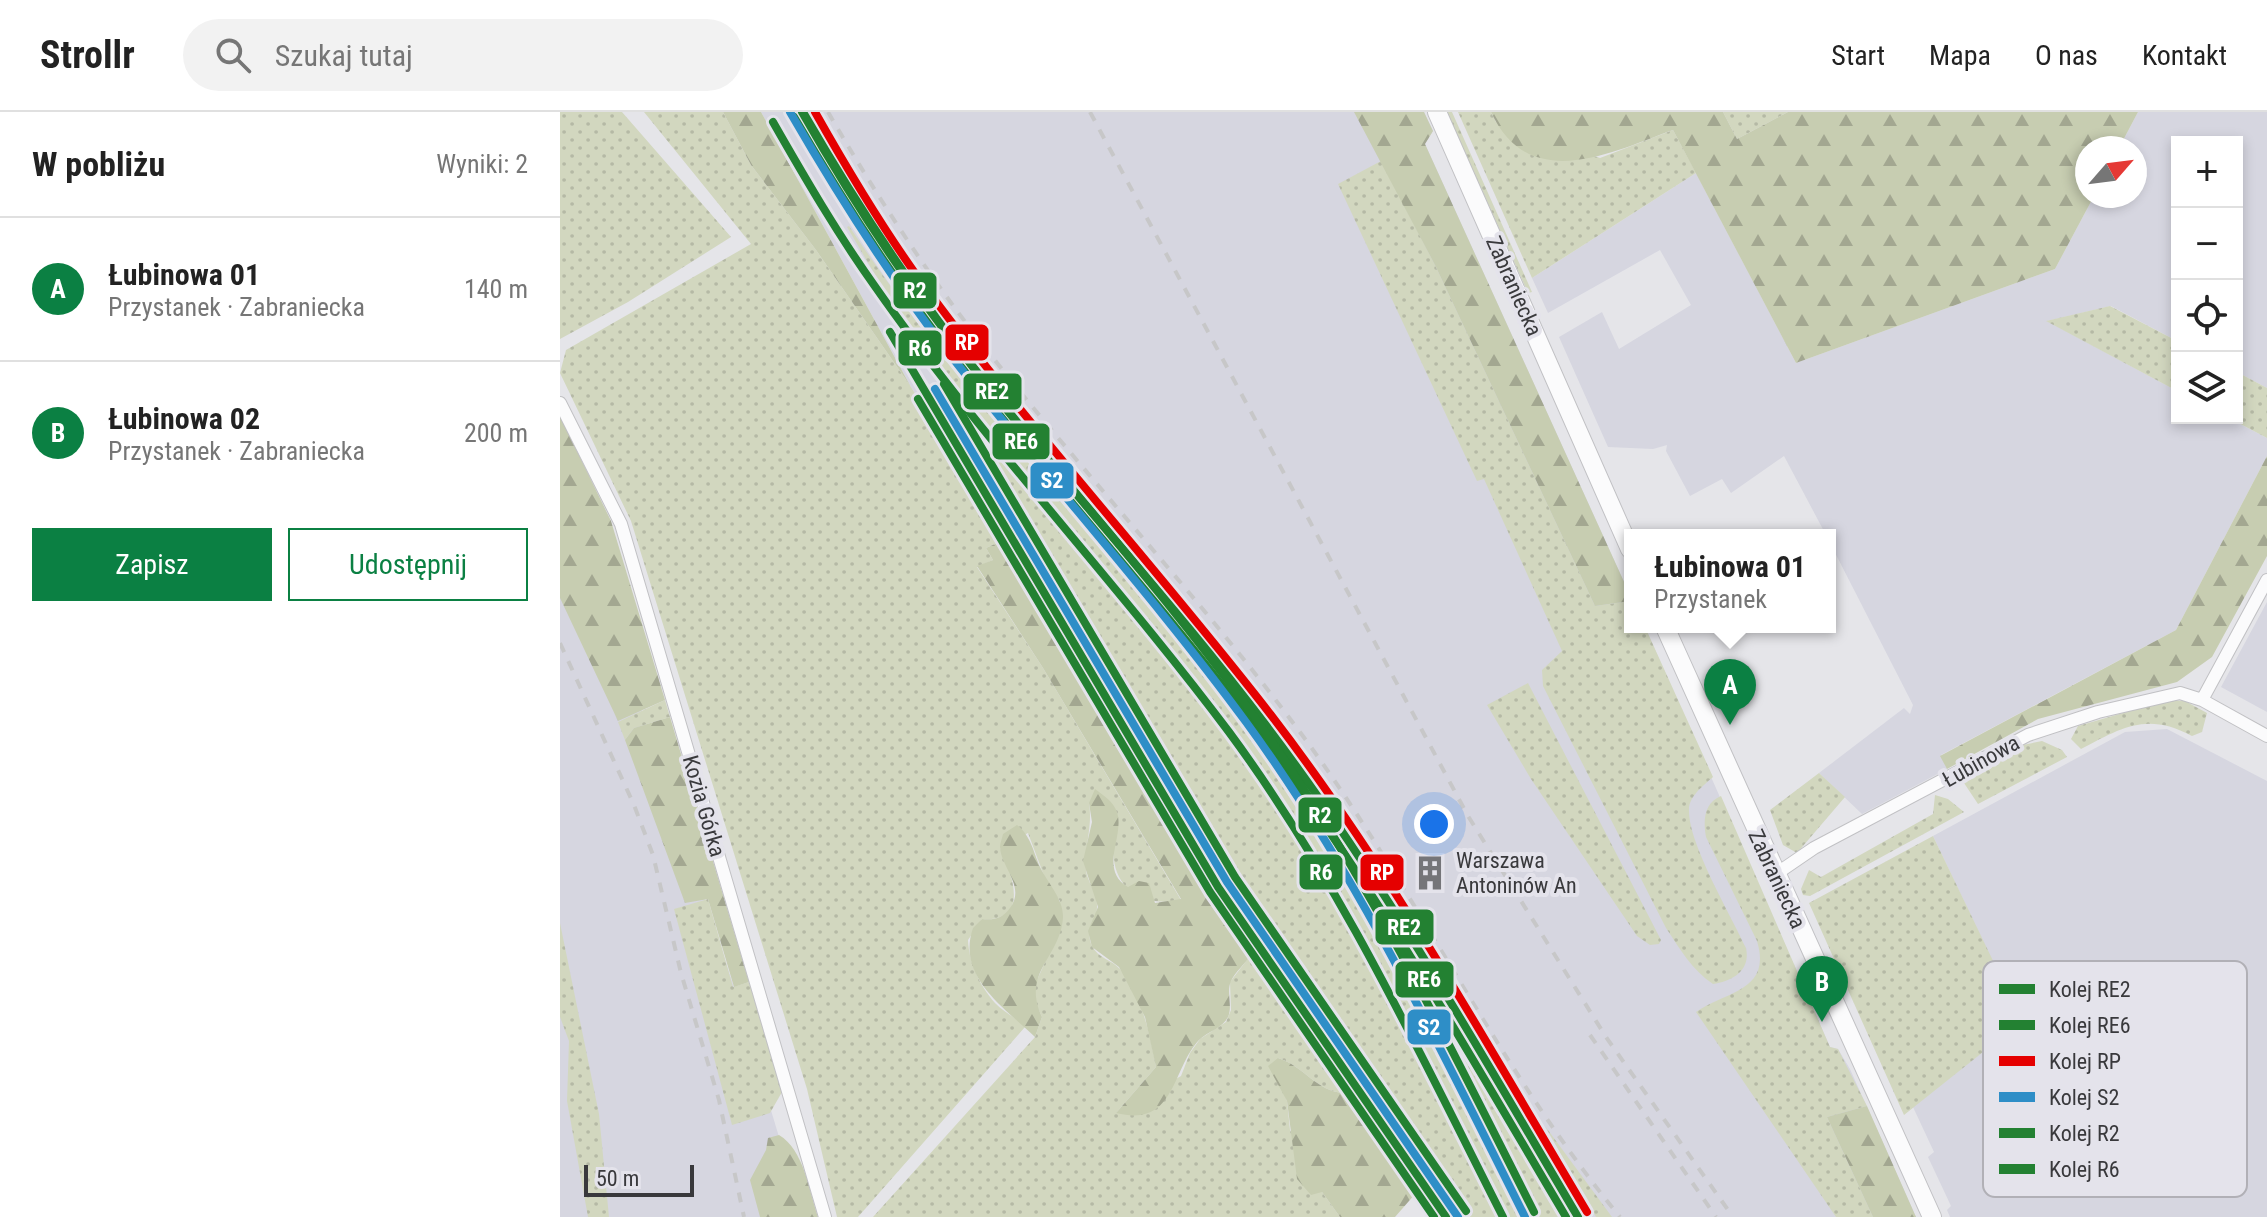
<!DOCTYPE html>
<html lang="pl">
<meta charset="utf-8">
<style>
body{margin:0;font-family:"Roboto Condensed",sans-serif;background:#f2f2f2;color:#222}
.controls{position:absolute;right:24px;top:24px;display:grid;overflow:hidden;border-radius:0px;box-shadow:0 4px 12px #0003}
.controls button{width:72px;height:72px;display:grid;place-items:center;padding:0;border:0;border-bottom:2px solid #e0e0e0;background:#fff;color:#222;font:40px sans-serif}
.compass{position:absolute;left:1515px;top:24px;width:72px;height:72px;border-radius:50%;background:#fff;box-shadow:0 4px 12px #0003;rotate:62deg}
.scale{position:absolute;left:24px;bottom:20px;width:110px;box-sizing:border-box;padding-left:8px;border:4px solid #39393c;border-top:0;font-size:22px;line-height:28px;white-space:nowrap;color:#39393c;-webkit-text-stroke:6px #e4e3eb;paint-order:stroke}
.you{position:absolute;left:874px;top:712px;width:28px;height:28px;margin:-20px;border:6px solid #fff;border-radius:50%;background:#1a73e8;box-shadow:0 0 0 12px #1a73e833}
.badge{display:grid;place-items:center;width:52px;height:52px;border-radius:50%;background:#0b8043;color:#fff;font-size:26px;font-weight:700}
.pin{position:absolute;translate:-50% -66px;filter:drop-shadow(0 2px 4px #0008)}
.pin::after{content:'';position:absolute;top:42px;width:28px;height:24px;background:inherit;clip-path:polygon(0 0,100% 0,50% 100%)}
.popup{position:absolute;left:1064px;top:417px;width:212px;height:104px;box-sizing:border-box;display:grid;place-content:center;border-radius:0px;background:#fff;filter:drop-shadow(0 2px 6px #0005);font-size:26px;white-space:nowrap;color:#767676}
.popup b{font-size:30px;color:#222}
.popup::after{content:'';position:absolute;left:50%;top:100%;margin-left:-16px;border:16px solid transparent;border-top-color:#fff}
.list{margin:0;padding:0;list-style:none}
h2{display:flex;justify-content:space-between;align-items:center;height:104px;margin:0;padding:0 32px;font-size:34px}
h2 small{font-size:26px;font-weight:400;color:#767676}
.list li{display:grid;grid-template-columns:52px 1fr auto;gap:24px;align-items:center;box-sizing:border-box;height:144px;padding:0 32px;border-top:2px solid #e0e0e0}
.list b{display:block;font-size:30px;white-space:nowrap}
.list p{margin:0;font-size:26px;white-space:nowrap;color:#767676}
.list em{font-size:26px;font-style:normal;color:#767676}
.actions{display:flex;gap:16px;padding:24px 32px}
.actions a{flex:1;padding:18px 0;border:2px solid #0b8043;border-radius:0px;text-align:center;font-size:28px;color:#0b8043}
.actions .main{background:#0b8043;color:#fff}
.icon{flex:none;width:44px;height:44px;fill:none;stroke:currentColor;stroke-width:2;stroke-linecap:round;stroke-linejoin:round}
.map{position:relative;flex:none;width:1707px;height:1105px;overflow:hidden}
header{display:flex;align-items:center;gap:48px;box-sizing:border-box;height:112px;padding:0 40px;background:#fff;border-bottom:2px solid #e0e0e0}
header strong{font-size:38px}
nav{display:flex;gap:44px;margin-inline-start:auto;font-size:28px}
.search{width:560px;height:72px;background:#f2f2f2;display:flex;align-items:center;gap:20px;box-sizing:border-box;padding:0 28px;border-radius:44px;color:#767676;font-size:30px}
main{display:flex}
aside{flex:1;background:#fff}
.map>svg:first-child{display:block}
</style>
<header>
<strong>Strollr</strong>
<div class="search"><svg class="icon" aria-label="search" viewBox="0 0 24 24"><circle cx="10" cy="10" r="6"/><path d="M15 15l6 6"/></svg>Szukaj tutaj</div>
<nav><a>Start</a><a>Mapa</a><a>O nas</a><a>Kontakt</a></nav>
</header>
<main>
<aside>
<h2>W pobliżu<small>Wyniki: 2</small></h2>
<ul class="list">
<li><span class="badge">A</span><div><b>Łubinowa 01</b><p>Przystanek · Zabraniecka</p></div><em>140 m</em></li>
<li><span class="badge">B</span><div><b>Łubinowa 02</b><p>Przystanek · Zabraniecka</p></div><em>200 m</em></li>
</ul>
<div class="actions"><a class="main">Zapisz</a><a>Udostępnij</a></div>
</aside>
<div class="map">
<svg width="1707" height="1105" viewBox="0 0 1707 1105">
<defs>
<pattern id="grass-dots" width="8" height="8" patternUnits="userSpaceOnUse" patternTransform="scale(2)"><rect width="8" height="8" fill="#d2d7bf"/><path d="M2 2h.1M6 6h.1" fill="none" stroke="#b5b9a5" stroke-width="1.8" stroke-linecap="round"/></pattern>
<pattern id="forest-firs" width="22" height="20" patternUnits="userSpaceOnUse" patternTransform="scale(2)"><rect width="22" height="20" fill="#c7cdb1"/><path d="M5 1l3.5 6h-7zM16 11l3.5 6h-7z" fill="#a3a791"/></pattern>
</defs>
<rect width="100%" height="100%" fill="#e5e5e9"/>
<path fill="#d6d6e0" d="M 201,0 L 864,0 L 873,19 L 865,32 L 1070,483 L 1070,515 L 1085,515 L 1270,935 L 1278,937 L 1290,957 L 1356,1105 L 873,1105 L 710,877 L 446,427 L 351,275 Z
M 1578,0 L 1707,0 L 1707,276 L 1677,260 L 1677,30 L 1617,30 L 1617,229 L 1551,194 L 1487,209 L 1617,279 L 1617,306 L 1669,306 L 1707,326 L 1707,344 L 1616,518 L 1381,643 L 1387,657 L 1302,702 L 1259,661 L 1344,596 L 1350,602 L 1353,593 L 1270,431 L 1270,423 L 1266,423 L 1224,344 L 1171,381 L 1162,367 L 1130,384 L 1106,339 L 1107,333 L 1093,337 L 1048,335 L 999,225 L 1042,200 L 1059,237 L 1131,193 L 1100,138 L 988,201 L 972,166 L 1136,61 L 1236,251 L 1495,157 L 1534,84 L 1575,84 L 1575,36 L 1559,36 Z
M 0,353 L 174,875 L 243,1105 L 0,1105 Z
M 1707,490 L 1707,600 L 1661,575 Z
M 1607,617 L 1707,669 L 1707,1105 L 1390,1105 L 1387,1098 L 1391,1094 L 1368,1045 L 1374,1040 L 1353,995 L 1461,909 L 1373,724 L 1565,620 Z"/>
<path fill="url(#grass-dots)" d="M 0,0 L 62,0 L 171,125 L 68,190 L 0,227 Z
M 84,0 L 163,0 L 191,53 L 256,138 L 351,275 L 446,427 L 426,436 L 433,448 L 417,455 L 483,556 L 621,788 C 572,798 543,765 557,717 L 529,691 C 533,715 524,734 526,758 C 527,770 537,779 537,793 C 538,809 524,817 532,834 C 538,846 552,848 560,857 C 582,884 590,922 596,955 L 556,1001 L 621,964 L 630,941 L 640,927 L 666,910 L 671,898 L 670,870 L 690,844 L 784,981 C 757,980 744,954 718,946 L 719,969 L 727,989 L 730,1018 L 762,1080 L 780,1105 L 313,1105 L 475,925 L 482,905 L 475,890 L 474,875 L 497,823 L 500,789 L 486,769 L 468,721 L 440,736 C 453,763 470,810 422,807 L 408,828 C 409,851 420,874 435,891 C 443,900 456,905 465,915 L 298,1105 L 277,1105 L 247,977 L 71,409 L 0,261 L 6,238 L 191,132 Z
M 887,0 L 892,0 L 972,180 L 968,181 Z
M 898,0 L 931,0 L 936,10 L 1040,46 L 1113,18 L 1136,61 L 972,166 Z
M 1163,0 L 1228,0 L 1177,27 Z
M 821,49 L 875,153 L 1035,494 L 1070,489 L 1070,515 L 1085,515 L 1153,665 C 1143,674 1128,685 1129,699 C 1129,733 1171,803 1186,836 C 1191,859 1172,869 1153,872 C 1132,858 1120,837 1106,816 L 983,574 L 982,558 L 1002,539 L 924,367 L 917,369 L 778,72 Z
M 289,114 C 416,306 580,468 712,656 C 811,796 882,953 959,1105 L 904,1105 L 714,831 L 650,733 L 287,115 Z
M 1550,194 L 1617,229 L 1617,279 L 1486,209 Z
M 1677,260 L 1707,276 L 1707,326 L 1669,306 L 1677,306 Z
M 968,571 L 1101,828 L 1099,832 L 1090,833 L 1077,824 L 971,667 L 927,593 Z
M 105,588 L 110,605 L 74,616 L 65,628 L 58,610 Z
M 1608,588 L 1625,589 L 1647,601 L 1642,620 L 1632,624 C 1587,600 1563,615 1521,637 L 1511,627 L 1518,614 Z
M 1482,629 L 1502,638 L 1507,645 L 1418,692 L 1400,665 L 1463,633 Z
M 724,647 L 837,816 L 1006,1105 L 970,1105 C 892,950 819,792 721,649 Z
M 1259,661 L 1285,685 L 1237,741 L 1223,733 L 1210,698 Z
M 1375,683 L 1388,687 L 1404,700 L 1250,784 L 1243,783 L 1241,777 L 1249,758 L 1261,765 L 1373,702 Z
M 1161,684 L 1270,935 L 1278,937 L 1307,994 L 1267,1005 L 1313,1105 L 1276,1105 L 1136,900 C 1167,879 1212,879 1197,829 L 1146,725 C 1143,708 1144,691 1161,684 Z
M 1373,724 L 1462,909 L 1344,1003 L 1249,791 Z
M 148,787 L 173,875 L 189,870 L 222,980 L 210,1001 L 172,1013 L 114,797 Z
M 0,811 L 39,1002 L 49,1105 L 28,1105 L 7,989 L 9,929 L 0,905 Z
M 985,1014 L 1052,1105 L 1036,1105 Z"/>
<path fill="url(#forest-firs)" d="M 163,0 L 201,0 L 351,275 L 256,138 L 191,53 Z
M 794,0 L 864,0 L 873,19 L 865,32 L 1070,483 L 1070,489 L 1035,494 L 875,153 Z
M 931,0 L 1163,0 L 1177,27 L 1228,0 L 1578,0 L 1559,36 L 1527,36 L 1527,84 L 1534,84 L 1495,157 L 1236,251 L 1113,18 C 1052,40 969,83 931,0 Z
M 0,304 L 51,409 L 105,588 L 58,609 L 0,486 Z
M 1707,344 L 1707,444 L 1652,545 L 1617,570 L 1478,607 L 1387,657 L 1380,644 L 1616,518 Z
M 446,427 L 690,844 C 685,852 675,860 671,869 C 666,880 673,894 668,905 C 663,916 647,920 639,928 C 611,958 616,1016 556,1001 L 596,955 L 585,905 L 559,855 L 532,835 L 528,819 L 538,795 L 523,749 L 532,710 L 529,691 L 535,677 C 544,684 553,689 557,700 C 565,725 538,757 568,775 L 579,769 L 589,771 L 595,791 L 621,787 L 483,556 L 417,454 L 433,448 L 426,436 Z
M 110,605 L 189,870 L 174,875 L 148,787 L 125,791 L 65,628 L 74,616 Z
M 457,713 C 471,724 473,739 480,755 C 488,772 504,787 503,806 C 500,846 461,860 482,905 L 475,925 C 445,896 396,865 413,816 L 422,807 C 434,808 442,807 450,796 C 466,774 441,756 440,735 C 440,731 442,727 443,722 Z
M 718,946 C 744,954 757,980 784,981 L 856,1081 L 835,1105 L 780,1105 L 762,1080 L 751,1083 L 737,1067 L 727,989 L 708,954 Z
M 1307,994 L 1356,1105 L 1313,1105 L 1267,1005 Z
M 219,1023 C 244,1038 249,1078 258,1105 L 200,1105 L 190,1068 L 206,1038 L 208,1026 Z"/>
<g fill="none" stroke-linecap="round" stroke-linejoin="round">
<g stroke="#c1c1c4" stroke-width="14">
<path id="minor" d="M 0,291 L 61,412 L 265,1105
M 1642,588 L 1707,468
M 1216,762 L 1254,736 L 1468,623 L 1538,600 L 1620,581 L 1642,588 L 1707,624"/>
</g>
<g stroke="#c1c1c4" stroke-width="20">
<path id="secondary" d="M 877,0 L 1070,437
M 1105,515 L 1372,1105"/>
</g>
<use href="#minor" stroke="#fbfbfc" stroke-width="12"/>
<use href="#secondary" stroke="#fbfbfc" stroke-width="18"/>
<path stroke="#c7c7c8" stroke-width="4" stroke-dasharray="10 10" stroke-linecap="butt" d="M 268,0 C 315,81 365,159 423,233 C 528,368 647,493 748,631 C 859,784 940,959 1060,1105
M 530,0 L 908,704 L 1046,925 L 1173,1105
M 0,531 L 74,693 L 93,743 L 121,861 L 159,988 L 184,1105
M 1030,923 L 1156,1105"/>
<g stroke="#e4e3eb" stroke-width="14">
<path id="rail-1" d="M 243,0 C 291,83 342,162 400,238 C 497,366 608,484 705,612 C 823,767 919,938 1018,1105"/>
</g>
<g stroke="#e4e3eb" stroke-width="14">
<path id="rail-2" d="M 234,5 C 283,89 335,170 395,247 C 493,374 602,492 698,620 C 814,773 908,940 1006,1105
M 330,220 L 658,775 L 886,1105"/>
</g>
<g stroke="#e4e3eb" stroke-width="14">
<path id="rail-3" d="M 255,0 C 286,55 318,109 355,161 C 466,314 595,453 711,603 C 831,759 927,932 1027,1100"/>
</g>
<g stroke="#e4e3eb" stroke-width="14">
<path id="rail-4" d="M 230,0 C 278,83 329,164 388,240 C 485,365 592,482 686,610 C 798,763 880,936 965,1105
M 375,277 L 667,770 L 898,1105"/>
</g>
<g stroke="#e4e3eb" stroke-width="14">
<path id="rail-5" d="M 242,0 C 288,81 338,159 396,233 C 493,360 603,477 696,607 C 807,762 889,932 974,1100
M 384,272 L 675,765 L 906,1099"/>
</g>
<g stroke="#e4e3eb" stroke-width="14">
<path id="rail-6" d="M 213,10 C 245,66 277,121 314,173 C 423,329 555,468 669,620 C 780,770 859,940 943,1105
M 358,287 L 650,780 L 874,1105"/>
</g>
<use href="#rail-1" stroke="#238132" stroke-width="8"/>
<use href="#rail-2" stroke="#238132" stroke-width="8"/>
<use href="#rail-3" stroke="#e50000" stroke-width="8"/>
<use href="#rail-4" stroke="#2e8ec7" stroke-width="8"/>
<use href="#rail-5" stroke="#238132" stroke-width="8"/>
<use href="#rail-6" stroke="#238132" stroke-width="8"/>
</g>
<defs>
<g id="building-bare" transform="scale(2.76)"><path d="M-4-6H4V6H1V3H-1V6H-4ZM-2.5-4.3h1.7v1.8h-1.7ZM.8-4.3h1.7v1.8H.8ZM-2.5-1h1.7V.8h-1.7ZM.8-1h1.7V.8H.8Z" fill="#757579" stroke="#e4e3eb" stroke-width="2.5" paint-order="stroke"/></g>
</defs>
<g fill-rule="evenodd">
<use href="#building-bare" x="870" y="761"/>
</g>
<g text-anchor="middle" dominant-baseline="central" stroke-width="8" stroke-linejoin="round" paint-order="stroke">
<g font-size="22" fill="#39393c" stroke="#e4e3eb">
<text transform="translate(954 174) rotate(66)">Zabraniecka</text>
<text transform="translate(1421 649) rotate(-29)">Łubinowa</text>
<text transform="translate(144 694) rotate(74)">Kozia Górka</text>
<text transform="translate(1217 767) rotate(65)">Zabraniecka</text>
</g>
<g font-size="22" fill="#39393c" stroke="#e4e3eb" text-anchor="start">
<text x="896" y="748">Warszawa<tspan x="896" dy="25">Antoninów An</tspan></text>
</g>
</g>
<rect x="1423" y="849" width="264" height="236" rx="12" fill="#e4e3eb" stroke="#b1b0b6" stroke-width="2"/>
<rect x="1439" y="872" width="36" height="10" fill="#238132"/>
<rect x="1439" y="908" width="36" height="10" fill="#238132"/>
<rect x="1439" y="944" width="36" height="10" fill="#e50000"/>
<rect x="1439" y="980" width="36" height="10" fill="#2e8ec7"/>
<rect x="1439" y="1016" width="36" height="10" fill="#238132"/>
<rect x="1439" y="1052" width="36" height="10" fill="#238132"/>
<g font-size="22" fill="#39393c">
<text x="1489" y="885">Kolej RE2</text>
<text x="1489" y="921">Kolej RE6</text>
<text x="1489" y="957">Kolej RP</text>
<text x="1489" y="993">Kolej S2</text>
<text x="1489" y="1029">Kolej R2</text>
<text x="1489" y="1065">Kolej R6</text>
</g>
<g stroke="#e4e3eb" stroke-width="3">
<rect x="332" y="159" width="46" height="39" rx="8" fill="#238132"/>
<rect x="384" y="211" width="46" height="39" rx="8" fill="#e50000"/>
<rect x="337" y="217" width="46" height="38" rx="8" fill="#238132"/>
<rect x="402" y="260" width="61" height="39" rx="8" fill="#238132"/>
<rect x="431" y="310" width="60" height="39" rx="8" fill="#238132"/>
<rect x="469" y="349" width="46" height="39" rx="8" fill="#2e8ec7"/>
<rect x="737" y="684" width="46" height="38" rx="8" fill="#238132"/>
<rect x="738" y="741" width="46" height="38" rx="8" fill="#238132"/>
<rect x="799" y="741" width="46" height="39" rx="8" fill="#e50000"/>
<rect x="814" y="796" width="61" height="38" rx="8" fill="#238132"/>
<rect x="834" y="848" width="61" height="39" rx="8" fill="#238132"/>
<rect x="846" y="896" width="46" height="38" rx="8" fill="#2e8ec7"/>
</g>
<g font-size="22" text-anchor="middle" font-weight="bold" fill="#fff">
<text x="355" y="186">R2</text>
<text x="407" y="238">RP</text>
<text x="360" y="244">R6</text>
<text x="432" y="287">RE2</text>
<text x="461" y="337">RE6</text>
<text x="492" y="376">S2</text>
<text x="760" y="711">R2</text>
<text x="761" y="768">R6</text>
<text x="822" y="768">RP</text>
<text x="844" y="823">RE2</text>
<text x="864" y="875">RE6</text>
<text x="869" y="923">S2</text>
</g>
</svg>
<div class="controls">
<button>+</button>
<button>−</button>
<button><svg class="icon" aria-label="locate" viewBox="0 0 24 24"><circle cx="12" cy="12" r="6"/><path d="M12 2v4M12 18v4M2 12h4M18 12h4"/></svg></button>
<button><svg class="icon" aria-label="layers" viewBox="0 0 24 24"><path d="M12 4l9 5-9 5-9-5zM3 14l9 5 9-5"/></svg></button>
</div>
<svg class="compass" viewBox="-18 -18 36 36"><path d="M0-13l5 13h-10z" fill="#e53935"/><path d="M0 13l5-13h-10z" fill="#767676"/></svg>
<div class="scale">50 m</div>
<div class="you"></div>
<div class="pin badge" style="left:1170px;top:613px">A</div>
<div class="popup"><b>Łubinowa 01</b>Przystanek</div>
<div class="pin badge" style="left:1262px;top:910px">B</div>
</div>
</main>
